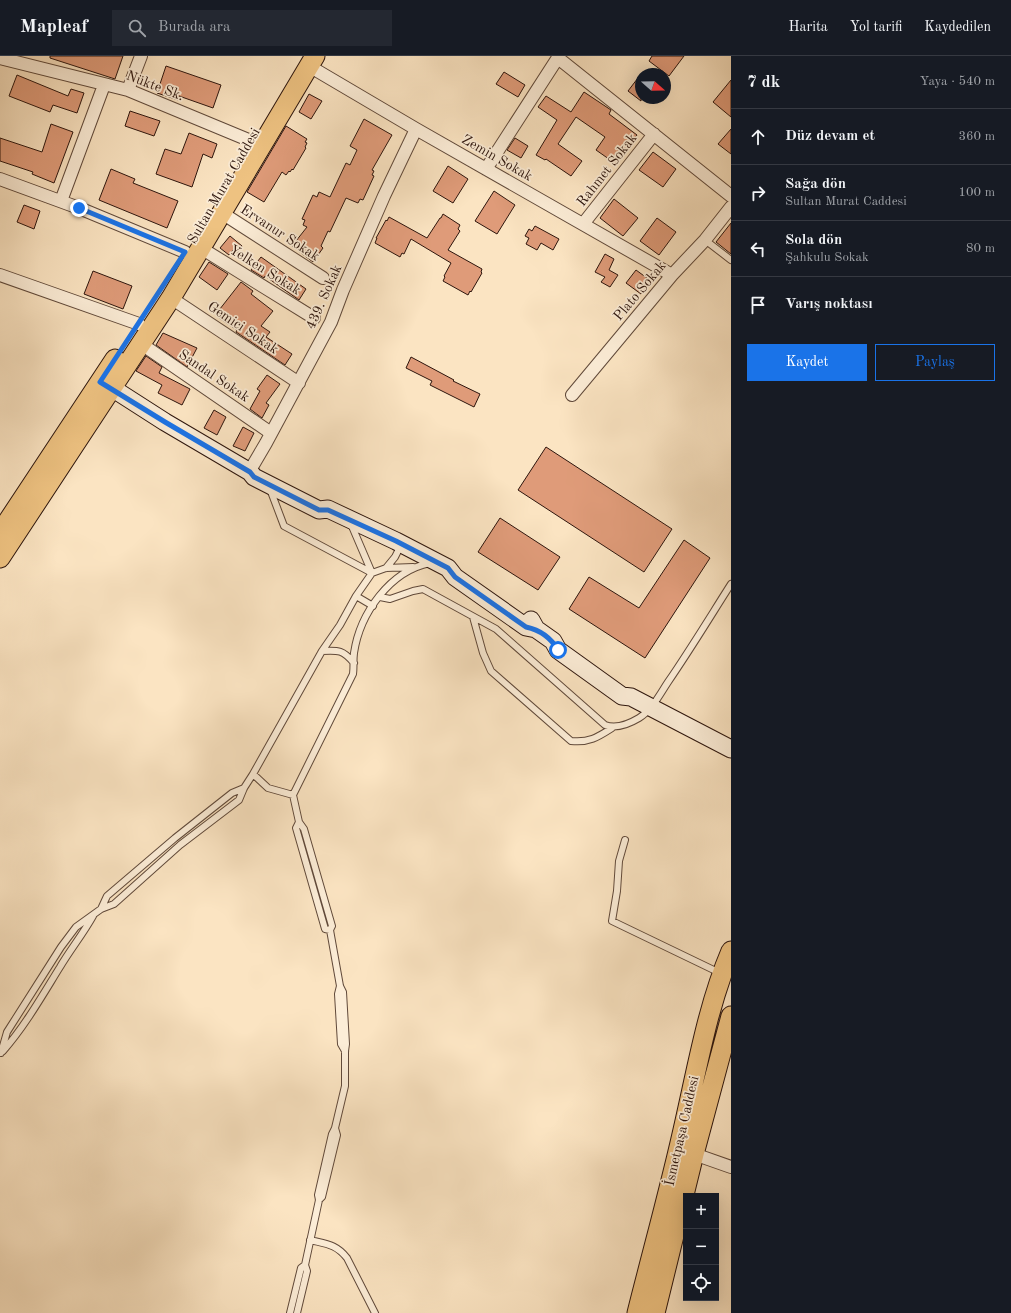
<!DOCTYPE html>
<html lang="tr">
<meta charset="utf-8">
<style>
body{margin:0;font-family:"Old Standard TT",serif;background:#242831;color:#f1f3f6}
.controls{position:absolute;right:12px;bottom:12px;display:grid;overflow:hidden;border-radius:0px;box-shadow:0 4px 16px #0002}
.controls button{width:36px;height:36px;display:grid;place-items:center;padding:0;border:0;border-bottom:1px solid #363941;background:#171b24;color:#f1f3f6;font:20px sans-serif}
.compass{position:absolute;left:635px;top:12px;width:36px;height:36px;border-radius:50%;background:#171b24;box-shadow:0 4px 16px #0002;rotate:110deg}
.stop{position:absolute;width:12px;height:12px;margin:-9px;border:3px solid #1a73e8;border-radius:50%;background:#fff}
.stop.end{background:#1a73e8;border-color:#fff;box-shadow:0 1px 4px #0008}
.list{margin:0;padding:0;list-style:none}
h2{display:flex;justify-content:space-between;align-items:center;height:52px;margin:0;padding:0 16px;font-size:17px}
h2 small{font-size:13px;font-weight:400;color:#9ea1a6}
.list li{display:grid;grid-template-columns:26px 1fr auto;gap:12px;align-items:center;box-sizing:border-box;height:56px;padding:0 16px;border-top:1px solid #363941}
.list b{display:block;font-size:15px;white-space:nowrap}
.list p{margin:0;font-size:13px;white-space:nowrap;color:#9ea1a6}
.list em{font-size:13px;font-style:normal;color:#9ea1a6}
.actions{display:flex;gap:8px;padding:12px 16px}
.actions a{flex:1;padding:9px 0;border:1px solid #1a73e8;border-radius:0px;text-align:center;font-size:14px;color:#1a73e8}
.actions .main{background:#1a73e8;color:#fff}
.icon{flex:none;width:22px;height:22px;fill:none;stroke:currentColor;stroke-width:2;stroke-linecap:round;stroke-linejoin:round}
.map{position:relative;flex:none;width:731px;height:1257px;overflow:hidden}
header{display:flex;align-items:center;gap:24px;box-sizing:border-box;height:56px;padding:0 20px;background:#171b24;border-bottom:1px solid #363941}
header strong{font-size:19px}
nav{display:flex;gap:22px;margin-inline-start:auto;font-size:14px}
.search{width:280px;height:36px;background:#242831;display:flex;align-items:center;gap:10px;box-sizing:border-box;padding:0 14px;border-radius:0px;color:#9ea1a6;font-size:15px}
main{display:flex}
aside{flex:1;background:#171b24}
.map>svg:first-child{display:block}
</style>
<header>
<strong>Mapleaf</strong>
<div class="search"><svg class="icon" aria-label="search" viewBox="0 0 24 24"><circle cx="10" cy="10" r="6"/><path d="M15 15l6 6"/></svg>Burada ara</div>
<nav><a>Harita</a><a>Yol tarifi</a><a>Kaydedilen</a></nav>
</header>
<main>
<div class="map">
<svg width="731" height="1257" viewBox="0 0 731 1257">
<rect width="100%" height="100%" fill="#fbe4c2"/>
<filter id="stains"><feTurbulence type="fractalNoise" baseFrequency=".005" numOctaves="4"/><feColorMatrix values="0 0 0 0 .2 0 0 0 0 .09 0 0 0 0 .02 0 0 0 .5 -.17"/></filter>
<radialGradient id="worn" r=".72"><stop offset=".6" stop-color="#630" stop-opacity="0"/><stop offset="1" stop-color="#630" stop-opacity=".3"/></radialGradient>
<path fill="#df9b79" stroke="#2d150d" d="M 50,0 L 123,0 L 115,23 L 50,2 Z
M 652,0 L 684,0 L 669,20 L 649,5 Z
M 166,10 L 221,29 L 213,52 L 179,40 L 178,44 L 157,37 Z
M 504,16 L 525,29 L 518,41 L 496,28 Z
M 641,18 L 641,45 L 628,35 Z
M 17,19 L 68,40 L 71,33 L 84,37 L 77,57 L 53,49 L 50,56 L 9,40 Z
M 731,24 L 731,61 L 713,46 Z
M 584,36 L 611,54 L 609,58 L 637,79 L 616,108 L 596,94 L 605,81 L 576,61 L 558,88 L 582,105 L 571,120 L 546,103 L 545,104 L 536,99 L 557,64 L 538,51 L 546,40 L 571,56 Z
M 309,38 L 322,45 L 311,63 L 299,56 Z
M 130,55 L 160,65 L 154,80 L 125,70 Z
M 364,63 L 392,79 L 372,114 L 374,115 L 372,119 L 374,120 L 363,144 L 360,143 L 358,147 L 346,142 L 330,176 L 328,175 L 321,190 L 323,192 L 313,206 L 292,190 L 307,171 L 303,169 L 305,164 L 302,163 L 313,139 L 317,141 L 319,136 L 330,141 L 346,107 L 350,109 L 357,94 L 350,90 Z
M 51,68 L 73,76 L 54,127 L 32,118 L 33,116 L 0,105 L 0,82 L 42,96 Z
M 286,70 L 307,83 L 305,86 L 307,87 L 305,91 L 306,92 L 293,114 L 292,113 L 290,116 L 289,115 L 286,119 L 282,116 L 264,146 L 247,136 Z
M 731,73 L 731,98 L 718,88 Z
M 189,77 L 217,88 L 212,102 L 203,98 L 192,131 L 156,118 L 165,93 L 181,98 Z
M 515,82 L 528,90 L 521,102 L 507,94 Z
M 653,96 L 676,113 L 663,131 L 639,114 Z
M 448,110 L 468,123 L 453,147 L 433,135 Z
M 111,113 L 135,123 L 133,127 L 178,145 L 167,172 L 99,144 Z
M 494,135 L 515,149 L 497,178 L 475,165 Z
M 614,143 L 638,162 L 623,180 L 600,162 Z
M 24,149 L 40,155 L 34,173 L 17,166 Z
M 443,158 L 460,169 L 458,173 L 460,175 L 448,194 L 482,213 L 481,216 L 482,217 L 471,236 L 470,235 L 468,239 L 443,225 L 445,221 L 444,220 L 451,207 L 411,183 L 404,198 L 402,197 L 400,201 L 375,187 L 377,182 L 376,182 L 386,164 L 387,165 L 389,161 L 427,182 L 440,162 L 441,162 Z
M 657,162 L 676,176 L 659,199 L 640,185 Z
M 731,167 L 731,198 L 716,186 Z
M 535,170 L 559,183 L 553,194 L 541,187 L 537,194 L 526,188 L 529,182 L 525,180 L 529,173 L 532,175 Z
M 230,180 L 242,190 L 237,197 L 233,194 L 229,199 L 220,192 Z
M 605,198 L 614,203 L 609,214 L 618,219 L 610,231 L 601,226 L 605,221 L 595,216 Z
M 261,201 L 306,233 L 299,244 L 265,220 L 264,222 L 251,214 Z
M 209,206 L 228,218 L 217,234 L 199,221 Z
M 636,214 L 651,225 L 641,238 L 626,227 Z
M 93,215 L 132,230 L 123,253 L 84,238 Z
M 241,226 L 253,235 L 251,238 L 273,255 L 261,270 L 270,276 L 266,281 L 292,298 L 285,309 L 236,276 L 237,274 L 219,262 L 220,260 L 216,258 Z
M 163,277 L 197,292 L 187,311 L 156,289 Z
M 146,300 L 162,311 L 159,317 L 190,333 L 182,349 L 158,337 L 162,329 L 136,315 Z
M 411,301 L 454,324 L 453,325 L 480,338 L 474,351 L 430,329 L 432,325 L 406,312 Z
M 267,319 L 280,328 L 266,347 L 269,349 L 262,362 L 250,353 L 260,335 L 257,333 Z
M 214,354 L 226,361 L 217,379 L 204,372 Z
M 243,371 L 254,377 L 245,395 L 233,390 Z
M 546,391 L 672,473 L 644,516 L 518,434 Z
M 500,462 L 560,501 L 538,534 L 478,496 Z
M 684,484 L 710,502 L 645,602 L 569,553 L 589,521 L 639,552 Z"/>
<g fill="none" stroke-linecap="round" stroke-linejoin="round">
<g stroke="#60493a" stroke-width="8">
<path id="lane" d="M 705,184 L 731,204
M 270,433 L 284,470 L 372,517 L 386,512 L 413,511
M 351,468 L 372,517 L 356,540 L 373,550
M 386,512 L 395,501 L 401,489
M 380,541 L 390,543 L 413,535 L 423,533 L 496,573 L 605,669 C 616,673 629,668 639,662 C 652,654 660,638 668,626 C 690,594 710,561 731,528
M 473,561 L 483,597 L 491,615 L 571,685 C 589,687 598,681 612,672
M 322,595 L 340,569 L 356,540
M 253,718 L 322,595 C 339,594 343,594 354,607
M 299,766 L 296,772 L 325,873 L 330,874
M 625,784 L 619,805 L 617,835 L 612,865 L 720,917
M 101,853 L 107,840 L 175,782 L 232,737 L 244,732
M 340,930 L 338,938 L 341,988 L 345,995
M 3,995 C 25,970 42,940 60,911 C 70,894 83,878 93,860
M 1,997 L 7,976 L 61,891 L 76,871 L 101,853 L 114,848 L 180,789 L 239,744 L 244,732 L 253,718 L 268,732 L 293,739
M 319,1144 L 322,1141 L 337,1079 L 335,1072 L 345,1030 L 345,995 L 346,988 L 343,936 L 340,930 L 330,874 L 332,870 L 304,773 L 299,766 L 293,739 L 353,618 C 354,611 353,604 354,597 C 360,557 390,515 430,507
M 310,1184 C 326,1188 336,1188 347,1202 L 375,1257
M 290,1257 L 301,1212 L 305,1209 L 319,1144 L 318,1139 L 332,1078 L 335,1072
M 297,1257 L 307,1215 L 305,1209"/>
</g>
<g stroke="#60493a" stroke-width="14">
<path id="street" d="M 0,2 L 128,34 L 251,85
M 558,2 L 731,140
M 309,10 L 416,73 L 672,219
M 128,34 L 141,0
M 486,113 L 559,0
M 0,123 L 79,152 L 185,196
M 61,145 L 104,29
M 222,157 L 323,222
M 583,168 L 654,78
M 201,192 L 314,262
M 0,219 L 139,268
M 171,242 L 299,327
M 140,287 L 271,377
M 572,339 L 672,219 L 705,184 L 731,151
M 249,416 L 266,387 L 331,266 L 343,234 L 384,140 L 416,73
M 694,1098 L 731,1111"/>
</g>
<g stroke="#2d150d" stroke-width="19">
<path id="secondary" d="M 112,332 L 165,366 L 250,416 L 254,421 L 319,454 L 328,453 L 396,485 L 448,512 L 455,521 L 526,571 L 536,573
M 531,564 L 536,573 L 553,585 L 558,594 L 622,640 L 631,641 L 731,693"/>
</g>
<g stroke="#2d150d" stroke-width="21">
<path id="primary" d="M 0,477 L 115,303
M 0,502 L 171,242 L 315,0
M 637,1257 C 653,1193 671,1129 685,1065 C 698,1008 708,949 731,895
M 655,1257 L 694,1098 L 731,960"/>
</g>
<use href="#lane" stroke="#fcedd7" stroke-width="6"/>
<use href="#street" stroke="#fcedd7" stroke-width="12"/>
<use href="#secondary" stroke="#fcedd7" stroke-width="17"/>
<use href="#primary" stroke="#eec281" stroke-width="19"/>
</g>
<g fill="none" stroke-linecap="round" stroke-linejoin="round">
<path stroke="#1a73e8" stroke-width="5" d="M 79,152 L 185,196 L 100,326 L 165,366 L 250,416 L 254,421 L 319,454 L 328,454 L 396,485 L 448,512 L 455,521 L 526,571 C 540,574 551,582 558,594"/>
</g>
<g text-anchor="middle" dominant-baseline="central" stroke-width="3.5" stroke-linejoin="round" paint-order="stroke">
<g font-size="14" fill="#2d150d" stroke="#fcedd7">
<text transform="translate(155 30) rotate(21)">Nükte Sk.</text>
<text transform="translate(497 102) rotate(30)">Zemin Sokak</text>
<text transform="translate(607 114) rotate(-52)">Rahmet Sokak</text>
<text transform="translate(224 130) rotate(-60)">Sultan Murat Caddesi</text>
<text transform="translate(280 177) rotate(33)">Ervanur Sokak</text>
<text transform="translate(265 214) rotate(32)">Yelken Sokak</text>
<text transform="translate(640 235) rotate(-50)">Plato Sokak</text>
<text transform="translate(324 241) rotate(-66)">439. Sokak</text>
<text transform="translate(243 272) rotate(34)">Gemici Sokak</text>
<text transform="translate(214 320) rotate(34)">Sandal Sokak</text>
<text transform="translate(682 1075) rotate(-77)">İsmetpaşa Caddesi</text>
</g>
</g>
<rect width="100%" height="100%" filter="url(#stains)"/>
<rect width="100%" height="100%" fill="url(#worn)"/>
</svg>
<div class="controls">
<button>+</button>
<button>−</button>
<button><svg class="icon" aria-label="locate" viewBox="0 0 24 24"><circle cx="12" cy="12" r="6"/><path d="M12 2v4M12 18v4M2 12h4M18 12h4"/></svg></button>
</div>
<svg class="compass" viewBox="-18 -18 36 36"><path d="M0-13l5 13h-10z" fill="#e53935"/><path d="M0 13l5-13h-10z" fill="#9ea1a6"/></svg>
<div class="stop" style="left:558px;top:594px"></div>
<div class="stop end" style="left:79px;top:152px"></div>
</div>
<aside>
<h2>7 dk<small>Yaya · 540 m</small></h2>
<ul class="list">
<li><svg class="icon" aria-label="ahead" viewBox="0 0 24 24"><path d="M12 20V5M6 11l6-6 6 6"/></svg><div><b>Düz devam et</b></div><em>360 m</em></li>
<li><svg class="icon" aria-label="right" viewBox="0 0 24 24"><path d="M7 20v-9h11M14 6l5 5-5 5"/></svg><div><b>Sağa dön</b><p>Sultan Murat Caddesi</p></div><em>100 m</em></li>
<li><svg class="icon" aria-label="left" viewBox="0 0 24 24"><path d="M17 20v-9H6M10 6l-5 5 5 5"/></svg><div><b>Sola dön</b><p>Şahkulu Sokak</p></div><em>80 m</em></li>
<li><svg class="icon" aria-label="arrive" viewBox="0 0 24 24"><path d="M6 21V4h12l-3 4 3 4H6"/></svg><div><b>Varış noktası</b></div></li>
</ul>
<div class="actions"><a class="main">Kaydet</a><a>Paylaş</a></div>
</aside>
</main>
